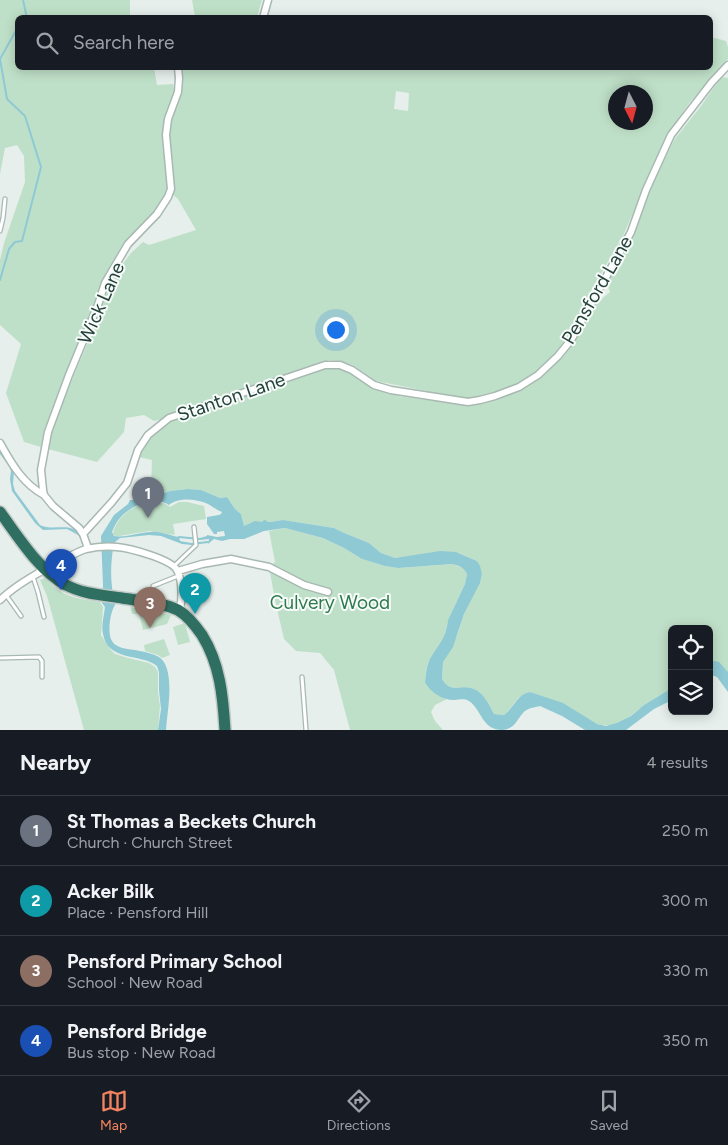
<!DOCTYPE html>
<meta charset="utf-8">
<style>
body{margin:0;font-family:Figtree,sans-serif;background:#20242c;color:#f1f3f6}
.controls{position:absolute;right:15px;bottom:15px;display:grid;overflow:hidden;border-radius:8px;box-shadow:0 2px 12px #0003}
.controls button{width:45px;height:45px;display:grid;place-items:center;padding:0;border:0;border-bottom:1px solid #363941;background:#171b24;color:#f1f3f6;font:25px sans-serif}
.compass{position:absolute;left:608px;top:85px;width:45px;height:45px;border-radius:50%;background:#171b24;box-shadow:0 2px 12px #0003;rotate:174deg}
.you{position:absolute;left:335px;top:329px;width:18px;height:18px;margin:-12px;border:4px solid #fff;border-radius:50%;background:#1a73e8;box-shadow:0 0 0 8px #1a73e833}
.badge{display:grid;place-items:center;width:32px;height:32px;border-radius:50%;background:#f4845f;color:#fff;font-size:16px;font-weight:700}
.pin{position:absolute;translate:-50% -41px;filter:drop-shadow(0 1px 2px #0008)}
.pin::after{content:'';position:absolute;top:26px;width:18px;height:15px;background:inherit;clip-path:polygon(0 0,100% 0,50% 100%)}
.list{margin:0;padding:0;list-style:none}
h2{display:flex;justify-content:space-between;align-items:center;height:65px;margin:0;padding:0 20px;font-size:21px}
h2 small{font-size:16px;font-weight:400;color:#9ea1a6}
.list li{display:grid;grid-template-columns:32px 1fr auto;gap:15px;align-items:center;box-sizing:border-box;height:70px;padding:0 20px;border-top:1px solid #363941}
.list b{display:block;font-size:19px;white-space:nowrap}
.list p{margin:0;font-size:16px;white-space:nowrap;color:#9ea1a6}
.list em{font-size:16px;font-style:normal;color:#9ea1a6}
.icon{flex:none;width:28px;height:28px;fill:none;stroke:currentColor;stroke-width:2;stroke-linecap:round;stroke-linejoin:round}
.map{position:relative;flex:none;width:728px;height:730px;overflow:hidden}
.search{position:absolute;background:#171b24;box-shadow:0 2px 12px #0003;left:15px;right:15px;top:15px;height:55px;display:flex;align-items:center;gap:12px;box-sizing:border-box;padding:0 18px;border-radius:8px;color:#9ea1a6;font-size:19px}
.sheet{height:345px;background:#171b24}
nav{display:flex;justify-content:space-around;align-items:center;box-sizing:border-box;height:70px;border-top:1px solid #363941;background:#171b24;font-size:14px;color:#9ea1a6}
nav a{display:grid;justify-items:center;gap:2px}
nav .on{color:#f4845f}
.map>svg:first-child{display:block}
</style>
<div class="map">
<svg width="728" height="730" viewBox="0 0 728 730">
<rect width="100%" height="100%" fill="#e6efeb"/>
<path fill="#bfe0c8" fill-rule="evenodd" d="M 0,0 L 130,0 L 130,17 L 18,18 L 18,68 L 154,68 L 157,85 L 173,84 L 175,94 L 165,118 L 163,138 L 167,188 L 163,198 L 151,216 L 121,247 L 102,280 L 92,309 L 44,430 L 41,447 L 24,442 L 6,393 L 21,344 L 0,325 L 0,260 L 4,243 L 25,182 L 24,156 L 17,145 L 5,148 L 0,174 Z
M 192,0 L 262,0 L 257,17 L 195,17 Z
M 711,37 L 726,41 L 728,47 L 728,59 L 690,102 L 668,133 L 623,236 L 581,308 L 589,312 L 605,296 L 610,292 L 606,282 L 634,233 L 649,191 L 674,140 L 701,106 L 721,77 L 728,78 L 728,672 L 714,661 L 709,660 L 709,629 L 672,629 L 672,688 C 664,694 656,698 647,703 C 631,714 620,730 597,724 L 530,692 L 518,698 L 510,709 L 504,715 L 494,714 C 488,705 484,693 474,689 C 461,683 452,695 442,679 L 443,662 L 457,636 L 464,614 L 481,579 L 482,574 L 477,561 L 459,553 L 434,552 L 419,555 L 395,558 L 381,553 L 369,543 L 342,532 L 334,528 L 283,520 L 270,522 L 250,523 L 244,527 L 241,514 L 235,509 L 227,497 L 220,498 L 201,490 L 188,489 L 170,491 L 159,495 L 154,493 L 151,489 L 152,460 L 139,457 C 142,440 158,430 170,419 L 325,367 L 340,366 L 391,391 L 398,396 L 434,401 L 427,391 L 376,381 L 353,365 L 341,361 L 329,360 L 305,370 L 169,418 L 154,421 L 144,415 L 126,418 L 124,432 L 97,462 L 48,449 L 50,435 L 74,375 L 99,316 L 109,286 L 119,269 L 131,253 L 143,242 L 149,245 L 196,230 L 178,199 L 173,195 L 173,189 L 168,137 L 171,119 L 181,95 L 183,79 L 181,68 L 710,68 ZM 396,91 L 409,93 L 408,111 L 394,109 ZM 616,92 L 646,92 L 646,122 L 616,122 Z
M 153,502 C 160,503 165,502 170,507 L 179,502 L 187,502 L 204,506 L 206,519 L 173,524 L 175,535 L 149,531 L 119,536 L 115,536 L 113,534 C 115,517 136,503 153,502 Z
M 285,528 L 323,538 L 344,548 L 362,559 L 385,566 L 398,568 L 454,564 L 464,569 L 467,574 L 465,584 L 448,620 C 446,640 437,645 429,661 C 426,667 426,675 425,682 L 433,691 L 447,699 L 435,705 L 431,712 L 435,721 L 443,730 L 350,730 L 334,670 L 320,653 L 296,651 L 284,639 L 275,600 L 269,567 L 275,562 L 269,531 Z
M 45,578 C 63,597 74,598 100,602 L 103,607 L 101,635 L 111,650 L 115,654 L 128,658 L 149,663 L 155,667 L 158,672 L 158,692 L 160,706 L 158,730 L 84,730 L 47,596 L 40,580 Z
M 130,607 L 161,612 L 171,615 L 167,624 L 143,630 L 139,614 L 132,614 Z
M 185,623 L 190,642 L 178,645 L 173,627 Z
M 164,639 L 170,655 L 162,658 L 158,655 L 145,651 L 144,645 Z"/>
<path fill="#8ec9d4" d="M 0,450 L 14,471 L 13,484 L 15,491 L 40,525 C 55,533 77,517 84,544 L 82,544 L 81,539 L 78,535 L 67,529 L 43,530 L 35,523 L 12,491 L 10,479 L 11,471 L 9,466 L 0,454 Z
M 188,489 L 201,490 L 220,498 L 227,497 L 235,509 L 241,514 L 244,526 L 255,521 L 262,522 L 264,520 L 265,520 L 268,522 L 270,522 L 283,520 L 334,528 L 342,532 L 369,543 L 381,553 L 395,558 L 440,551 L 456,552 L 477,561 L 480,566 L 482,574 L 480,583 L 464,614 L 453,647 L 443,662 L 442,679 C 452,695 461,683 474,689 C 484,693 489,705 494,714 L 504,715 C 515,707 516,695 530,692 L 563,703 L 597,724 L 606,726 L 617,723 L 631,716 L 644,705 L 672,688 L 672,700 L 654,709 L 626,730 L 585,730 L 562,716 L 540,706 C 536,707 529,708 525,711 C 517,718 516,729 502,730 C 482,730 482,710 469,701 C 463,698 460,700 454,700 C 442,700 430,692 425,682 C 426,675 426,668 429,661 C 437,645 446,640 448,620 L 465,584 L 467,574 C 464,568 459,565 452,564 L 398,568 L 385,566 L 362,559 L 344,548 L 323,538 L 285,528 L 264,531 L 244,539 L 230,539 L 222,541 L 214,539 L 208,544 L 209,539 L 200,540 L 200,538 L 207,536 L 207,535 L 217,537 L 225,536 L 224,531 L 217,532 L 217,534 L 214,534 L 207,524 L 207,517 L 219,515 L 221,514 L 222,512 C 217,510 213,507 208,504 C 196,499 179,497 169,505 C 155,495 130,506 120,518 C 116,522 114,527 112,532 L 114,536 C 127,538 139,532 151,532 C 161,531 170,536 179,537 L 180,541 L 191,543 L 192,545 L 182,544 L 161,536 L 149,535 L 120,538 L 114,543 C 110,565 110,582 115,605 C 110,612 107,634 112,641 C 114,645 118,646 122,648 C 133,650 146,651 157,656 C 177,665 167,712 166,730 L 158,730 L 161,709 L 159,690 L 159,672 L 157,666 C 141,653 108,662 103,634 C 101,626 104,616 105,607 L 102,603 L 103,585 L 101,536 L 114,515 L 128,504 L 130,500 L 136,500 L 149,492 L 153,492 L 159,495 L 170,491 Z
M 709,660 L 719,662 L 728,672 L 728,692 L 717,677 L 709,674 Z"/>
<g fill="none" stroke-linecap="round" stroke-linejoin="round">
<path stroke="#8ec9d4" stroke-width="2" d="M 23,0 L 27,18
M 0,280 L 9,249 L 15,242 L 22,241 L 41,167 L 25,116 L 7,99 L 0,59 L 18,27
M 179,537 L 200,539
M 191,544 L 208,542"/>
<g stroke="#a8b8b2" stroke-width="5.5">
<path id="lane" d="M 0,231 L 3,218 L 5,199
M 174,566 L 196,545 L 194,527
M 33,577 L 38,592 L 44,617
M 153,586 L 178,576
M 6,595 L 21,616
M 0,658 L 39,657 L 42,661 L 42,677
M 302,677 L 306,730"/>
</g>
<g stroke="#a8b8b2" stroke-width="9">
<path id="street" d="M 263,18 L 268,0
M 0,443 C 11,463 23,484 44,495
M 83,534 L 79,528 L 53,506 L 44,495 L 43,490 L 41,470 L 48,432 L 69,375 L 98,305 L 105,283 L 128,244 L 157,214 L 168,197 L 171,189 L 166,135 L 168,119 L 178,92 L 179,78 L 178,68
M 88,548 L 83,534 L 112,502 L 127,483 L 138,450 L 148,435 L 169,418 L 325,365 L 340,365 L 352,370 L 374,385 L 391,390 L 468,402 L 480,400 L 495,396 L 519,387 L 538,375 L 558,356 L 571,340 L 631,232 L 646,190 L 671,135 L 712,82 L 728,65
M 178,571 L 202,564 L 231,559 L 269,567 L 304,585 L 328,592
M 0,600 C 18,583 43,570 65,559 C 72,555 79,551 86,549 C 95,547 107,546 117,547 C 129,548 171,559 177,570 C 183,582 182,598 180,611"/>
</g>
<g stroke="#c2cac8" stroke-width="14">
<path id="highway" d="M 0,512 C 17,535 40,572 66,585 C 83,594 103,595 122,598 C 140,601 161,602 178,610 C 188,616 195,625 202,635 C 220,664 223,696 225,730"/>
</g>
<use href="#lane" stroke="#fff" stroke-width="3"/>
<use href="#street" stroke="#fff" stroke-width="6"/>
<use href="#highway" stroke="#2f6f62" stroke-width="11"/>
</g>
<g text-anchor="middle" dominant-baseline="central" stroke-width="4" stroke-linejoin="round" paint-order="stroke">
<g font-size="19" fill="#24423a" stroke="#f7fbf9">
<text transform="translate(597 290) rotate(-60)">Pensford Lane</text>
<text transform="translate(101 303) rotate(-66)">Wick Lane</text>
<text transform="translate(231 397) rotate(-19)">Stanton Lane</text>
</g>
<g font-size="19" fill="#2d7a4b" stroke="#f7fbf9">
<text x="330" y="602">Culvery Wood</text>
</g>
</g>
</svg>
<div class="controls">
<button><svg class="icon" aria-label="locate" viewBox="0 0 24 24"><circle cx="12" cy="12" r="6"/><path d="M12 2v4M12 18v4M2 12h4M18 12h4"/></svg></button>
<button><svg class="icon" aria-label="layers" viewBox="0 0 24 24"><path d="M12 4l9 5-9 5-9-5zM3 14l9 5 9-5"/></svg></button>
</div>
<svg class="compass" viewBox="-18 -18 36 36"><path d="M0-13l5 13h-10z" fill="#e53935"/><path d="M0 13l5-13h-10z" fill="#9ea1a6"/></svg>
<div class="you"></div>
<div class="pin badge" style="left:148px;top:518px;background:#6b7280">1</div>
<div class="pin badge" style="left:195px;top:614px;background:#0f9aa8">2</div>
<div class="pin badge" style="left:150px;top:628px;background:#8d6e63">3</div>
<div class="pin badge" style="left:61px;top:590px;background:#1a4fb4">4</div>
<div class="search"><svg class="icon" aria-label="search" viewBox="0 0 24 24"><circle cx="10" cy="10" r="6"/><path d="M15 15l6 6"/></svg>Search here</div>
</div>
<section class="sheet">
<h2>Nearby<small>4 results</small></h2>
<ul class="list">
<li><span class="badge" style="background:#6b7280">1</span><div><b>St Thomas a Beckets Church</b><p>Church · Church Street</p></div><em>250 m</em></li>
<li><span class="badge" style="background:#0f9aa8">2</span><div><b>Acker Bilk</b><p>Place · Pensford Hill</p></div><em>300 m</em></li>
<li><span class="badge" style="background:#8d6e63">3</span><div><b>Pensford Primary School</b><p>School · New Road</p></div><em>330 m</em></li>
<li><span class="badge" style="background:#1a4fb4">4</span><div><b>Pensford Bridge</b><p>Bus stop · New Road</p></div><em>350 m</em></li>
</ul>
</section>
<nav>
<a class="on"><svg class="icon" aria-label="map" viewBox="0 0 24 24"><path d="M3 6l6-2 6 2 6-2v14l-6 2-6-2-6 2zM9 4v14M15 6v14"/></svg>Map</a>
<a><svg class="icon" aria-label="directions" viewBox="0 0 24 24"><path d="M12 3l9 9-9 9-9-9zM9 14v-3h6M13 9l2 2-2 2"/></svg>Directions</a>
<a><svg class="icon" aria-label="saved" viewBox="0 0 24 24"><path d="M7 4h10v16l-5-4-5 4z"/></svg>Saved</a>
</nav>
